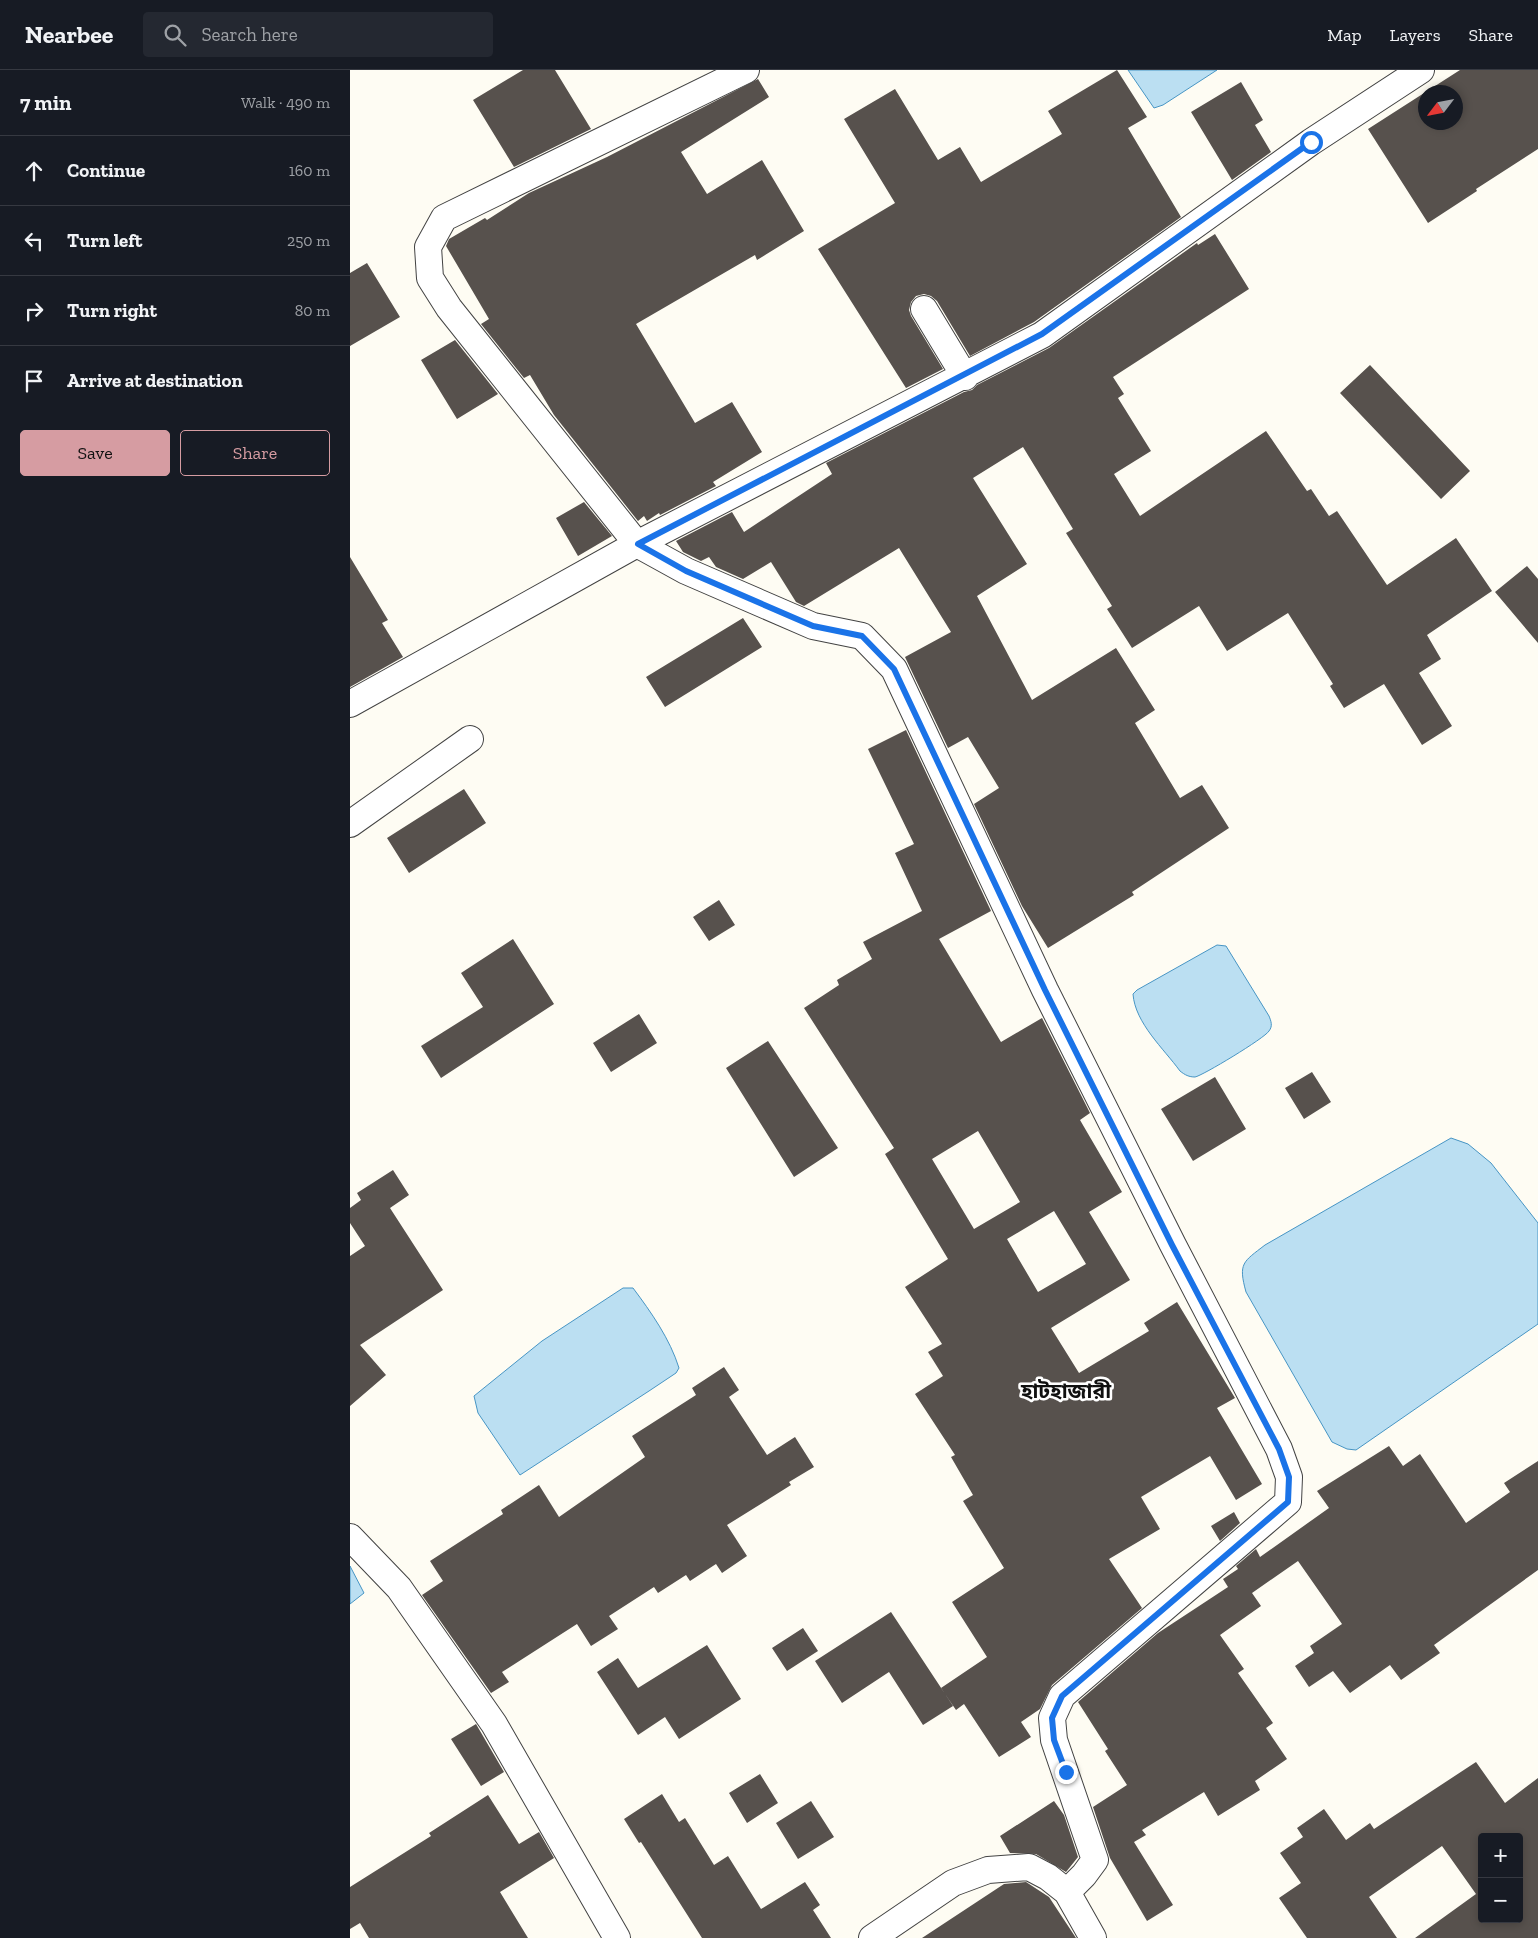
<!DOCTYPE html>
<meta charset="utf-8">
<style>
body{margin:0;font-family:"Zilla Slab","Noto Sans Bengali",serif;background:#242831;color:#f1f3f6}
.controls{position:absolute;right:15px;bottom:15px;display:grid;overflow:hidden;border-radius:5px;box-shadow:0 2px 8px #0003}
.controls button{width:45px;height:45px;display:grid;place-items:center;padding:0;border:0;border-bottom:1px solid #363941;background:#171b24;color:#f1f3f6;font:25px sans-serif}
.compass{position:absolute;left:1068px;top:15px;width:45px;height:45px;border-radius:50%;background:#171b24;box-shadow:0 2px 8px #0003;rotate:238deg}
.stop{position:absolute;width:15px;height:15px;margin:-11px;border:4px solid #1a73e8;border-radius:50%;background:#fff}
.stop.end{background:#1a73e8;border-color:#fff;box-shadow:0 1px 5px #0008}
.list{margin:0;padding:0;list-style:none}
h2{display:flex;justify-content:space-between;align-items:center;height:65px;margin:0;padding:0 20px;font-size:21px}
h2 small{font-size:16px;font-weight:400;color:#9ea1a6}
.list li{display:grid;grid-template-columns:32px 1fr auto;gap:15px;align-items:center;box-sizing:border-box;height:70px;padding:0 20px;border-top:1px solid #363941}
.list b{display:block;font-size:19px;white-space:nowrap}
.list em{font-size:16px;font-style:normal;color:#9ea1a6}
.actions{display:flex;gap:10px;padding:15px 20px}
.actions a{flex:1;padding:11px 0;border:1px solid #d69ca2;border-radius:5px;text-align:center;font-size:18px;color:#d69ca2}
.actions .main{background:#d69ca2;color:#111}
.icon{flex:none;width:28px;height:28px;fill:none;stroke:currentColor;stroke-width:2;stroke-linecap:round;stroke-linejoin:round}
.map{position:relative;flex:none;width:1188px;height:1868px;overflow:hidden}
header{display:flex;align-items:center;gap:30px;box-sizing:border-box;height:70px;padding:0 25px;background:#171b24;border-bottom:1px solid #363941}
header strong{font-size:24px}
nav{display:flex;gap:28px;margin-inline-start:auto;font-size:18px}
.search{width:350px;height:45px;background:#242831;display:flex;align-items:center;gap:12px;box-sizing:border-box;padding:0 18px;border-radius:5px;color:#9ea1a6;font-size:19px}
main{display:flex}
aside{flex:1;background:#171b24}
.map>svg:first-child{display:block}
</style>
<header>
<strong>Nearbee</strong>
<div class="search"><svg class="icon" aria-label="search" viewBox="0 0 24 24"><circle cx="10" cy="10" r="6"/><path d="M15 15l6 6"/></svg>Search here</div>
<nav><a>Map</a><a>Layers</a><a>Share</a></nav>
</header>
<main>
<aside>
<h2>7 min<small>Walk · 490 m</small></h2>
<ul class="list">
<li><svg class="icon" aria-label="ahead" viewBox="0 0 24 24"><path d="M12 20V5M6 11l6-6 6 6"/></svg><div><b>Continue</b></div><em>160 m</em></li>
<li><svg class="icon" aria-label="left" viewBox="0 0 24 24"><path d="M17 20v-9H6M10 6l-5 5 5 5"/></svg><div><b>Turn left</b></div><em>250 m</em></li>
<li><svg class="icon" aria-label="right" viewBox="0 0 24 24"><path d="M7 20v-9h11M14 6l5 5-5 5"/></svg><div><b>Turn right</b></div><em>80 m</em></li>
<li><svg class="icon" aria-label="arrive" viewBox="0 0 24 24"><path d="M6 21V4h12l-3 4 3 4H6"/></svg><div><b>Arrive at destination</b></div></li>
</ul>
<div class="actions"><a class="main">Save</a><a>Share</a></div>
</aside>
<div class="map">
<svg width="1188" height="1868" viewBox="0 0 1188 1868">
<rect width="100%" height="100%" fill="#fefcf3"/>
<path fill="#bbdff2" stroke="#4795c4" d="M 778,0 L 867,0 L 813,35 L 804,38 Z
M 867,875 L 876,876 L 919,946 C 921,951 923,956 919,961 C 915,968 852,1006 845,1007 C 839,1007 835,1005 830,1001 C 814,979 785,953 783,924 L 787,920 Z
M 1101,1068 L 1118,1074 L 1141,1093 L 1188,1153 L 1188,1254 L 1006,1380 L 997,1379 L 982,1372 L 896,1222 C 888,1193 893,1192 915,1175 Z
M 273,1218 L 283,1218 C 301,1242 320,1269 329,1298 L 326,1303 L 299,1321 L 170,1405 L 128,1343 L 124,1326 L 192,1271 Z
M 0,1496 L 14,1523 L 0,1534 Z"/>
<path fill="#57514d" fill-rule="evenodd" d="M 173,0 L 205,0 L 241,59 L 164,97 L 123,30 Z
M 767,0 L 797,47 L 778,58 L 831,147 L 684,252 L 620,286 L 587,231 L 581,226 L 574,224 L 566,226 L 561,232 L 559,240 L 561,246 L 593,299 L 556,318 L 468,179 L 545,133 L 494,49 L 545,19 L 588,90 L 610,77 L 631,112 L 712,64 L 698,41 Z
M 1110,0 L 1188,0 L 1188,79 L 1126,119 L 1127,121 L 1078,153 L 1018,59 ZM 1076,22 L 1106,22 L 1106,52 L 1076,52 Z
M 408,9 L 419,27 L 331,82 L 357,124 L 412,90 L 454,161 L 407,190 L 405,185 L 286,254 L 345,353 L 382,332 L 412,382 L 363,412 L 366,416 L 310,445 L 309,443 L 297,451 L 294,446 L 288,451 L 204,345 L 180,305 L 174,308 L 131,254 L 139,249 L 96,176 L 99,169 L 135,148 L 137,150 L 179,123 L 257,87 Z
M 891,12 L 913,50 L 905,55 L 921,82 L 882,110 L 841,42 Z
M 865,164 L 899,219 L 763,307 L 774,324 L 768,328 L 801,381 L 764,404 L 790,446 L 916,361 L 957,421 L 961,419 L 979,446 L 987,441 L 1037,515 L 1106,468 L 1142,521 L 1077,565 L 1091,589 L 1069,603 L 1102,656 L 1072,675 L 1034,614 L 994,638 L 980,616 L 983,614 L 938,543 L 877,581 L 849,536 L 782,578 L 757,539 L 762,536 L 716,463 L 723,459 L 673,377 L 623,408 L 677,494 L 627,526 L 682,630 L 766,578 L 805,640 L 785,653 L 830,728 L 852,715 L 879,758 L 782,822 L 784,825 L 698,878 L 672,836 L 624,734 L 649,718 L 618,667 L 598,678 L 555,587 L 601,562 L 549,478 L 454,536 L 446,532 L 421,492 L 393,509 L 366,497 L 359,487 L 351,491 L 333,482 L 326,471 L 382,442 L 394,462 L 482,404 L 476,393 L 614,322 L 622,320 L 627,315 L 699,278 L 847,173 L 848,175 Z
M 17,193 L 50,247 L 0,276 L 0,203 Z
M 105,270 L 148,324 L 107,349 L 71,290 Z
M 1020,295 L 1120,401 L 1091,429 L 990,323 Z
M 234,432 L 262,466 L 228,486 L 206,448 Z
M 0,487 L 38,550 L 32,553 L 53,587 L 0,617 Z
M 1177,496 L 1188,509 L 1188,573 L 1145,522 Z
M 393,548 L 412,577 L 315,637 L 296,607 Z
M 556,660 L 641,841 L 589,869 L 651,972 L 692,948 L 740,1043 L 730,1050 L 772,1122 L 739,1142 L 780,1210 L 701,1258 L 729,1303 L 799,1261 L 794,1253 L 827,1232 L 885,1328 L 867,1338 L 912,1414 L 886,1430 L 860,1386 L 791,1427 L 810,1459 L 759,1489 L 792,1538 L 702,1615 L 690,1639 L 671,1652 L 681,1667 L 649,1687 L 614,1634 L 606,1640 L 591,1618 L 637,1587 L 602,1532 L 654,1498 L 613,1431 L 623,1425 L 601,1387 L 605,1385 L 565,1324 L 593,1306 L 578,1282 L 592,1274 L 555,1217 L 598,1189 L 535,1084 L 544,1078 L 454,938 L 489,915 L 487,910 L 522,889 L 513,872 L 572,841 L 545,783 L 564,774 L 518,679 ZM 628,1061 L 670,1132 L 624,1159 L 582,1089 ZM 704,1141 L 736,1194 L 688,1222 L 657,1169 Z
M 114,719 L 136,753 L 59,803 L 37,768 Z
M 369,830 L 385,855 L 359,871 L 343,847 Z
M 163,869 L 204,934 L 91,1008 L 71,976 L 133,937 L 111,903 Z
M 289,944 L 307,973 L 261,1002 L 243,973 Z
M 418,971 L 488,1078 L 444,1107 L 376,998 Z
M 962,1002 L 981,1032 L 954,1049 L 935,1018 Z
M 865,1007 L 896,1059 L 843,1091 L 811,1039 Z
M 43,1100 L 59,1125 L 40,1138 L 93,1220 L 10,1275 L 36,1305 L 0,1336 L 0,1186 L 15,1176 L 0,1153 L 0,1138 L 11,1130 L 7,1123 Z
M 374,1297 L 389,1320 L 379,1327 L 417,1385 L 445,1367 L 464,1397 L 439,1412 L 441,1415 L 377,1455 L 397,1486 L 372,1503 L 366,1494 L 340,1511 L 336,1505 L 308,1523 L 304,1517 L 259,1546 L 268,1559 L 241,1576 L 227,1554 L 152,1602 L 159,1612 L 141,1623 L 72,1525 L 93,1511 L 80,1491 L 153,1444 L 151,1440 L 189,1415 L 209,1447 L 295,1387 L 282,1366 L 346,1325 L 342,1318 Z
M 1039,1376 L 1053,1396 L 1070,1384 L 1116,1453 L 1160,1422 L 1154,1413 L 1188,1391 L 1188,1500 L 1084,1575 L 1090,1583 L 1051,1610 L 1040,1595 L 1000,1623 L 983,1601 L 959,1617 L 945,1596 L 964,1583 L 960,1576 L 992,1554 L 948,1491 L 902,1523 L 911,1536 L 870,1565 L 894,1599 L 888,1603 L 923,1653 L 916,1658 L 937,1689 L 905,1711 L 910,1720 L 868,1746 L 854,1722 L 792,1760 L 796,1765 L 784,1772 L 823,1835 L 797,1851 L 760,1788 L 743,1737 L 777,1715 L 755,1681 L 758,1679 L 728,1632 L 808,1563 L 878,1517 L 873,1509 L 888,1499 L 886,1496 L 906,1479 L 910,1487 L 979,1438 L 967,1421 Z
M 884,1442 L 890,1453 L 870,1471 L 861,1456 Z
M 541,1542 L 603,1636 L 573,1655 L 539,1602 L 492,1633 L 465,1591 Z
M 453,1558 L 468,1581 L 437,1601 L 422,1578 Z
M 357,1575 L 391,1629 L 329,1669 L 315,1647 L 288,1665 L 247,1602 L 268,1588 L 288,1618 Z
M 126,1654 L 154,1702 L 131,1716 L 101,1669 Z
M 1126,1692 L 1155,1733 L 1188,1708 L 1188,1868 L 1065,1868 L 1126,1824 L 1092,1776 L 1019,1827 L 1047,1868 L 957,1868 L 929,1828 L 951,1813 L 930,1783 L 953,1767 L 947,1758 L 974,1739 L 996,1770 L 1020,1753 L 1024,1759 ZM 1132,1767 L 1169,1767 L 1169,1849 L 1132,1849 Z
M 410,1704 L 428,1733 L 397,1753 L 379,1723 Z
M 312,1724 L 329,1752 L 335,1748 L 364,1795 L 378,1786 L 411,1839 L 455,1812 L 470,1835 L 463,1840 L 481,1868 L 352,1868 L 291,1772 L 289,1773 L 274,1749 Z
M 138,1725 L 169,1774 L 189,1762 L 204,1788 L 150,1822 L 178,1868 L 19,1868 L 10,1853 L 0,1859 L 0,1817 L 81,1766 L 79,1763 Z
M 461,1731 L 484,1767 L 448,1789 L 426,1753 Z
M 704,1731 L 714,1745 L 728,1787 L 716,1802 L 686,1784 L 660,1783 L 650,1766 Z
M 676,1812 L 699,1827 L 726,1868 L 572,1868 L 654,1814 Z"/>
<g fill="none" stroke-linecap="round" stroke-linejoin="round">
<g stroke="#434343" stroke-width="28">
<path id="street" d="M 396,0 L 94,148 L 78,177 L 80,208 L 99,238 L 287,474 L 336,501 L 463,556 L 512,566 L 544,599 L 695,920 L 823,1175 L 929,1379 L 939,1407 L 938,1432 L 712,1626 L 702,1648 L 704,1670 L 745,1790 L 734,1805 L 717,1822 L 698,1807 L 679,1797 L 638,1800 L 603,1813 L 522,1868
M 574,239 L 615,307
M 0,634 L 287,474 L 692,265 L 961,72 L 1071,0
M 0,754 L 120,669
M 0,1467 L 49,1518 L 144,1654 L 267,1868
M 717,1822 L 743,1868"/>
</g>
<use href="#street" stroke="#fff" stroke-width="26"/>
</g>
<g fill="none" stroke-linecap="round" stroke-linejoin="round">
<path stroke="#1a73e8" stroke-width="6" d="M 716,1702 L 704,1670 L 702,1648 L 712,1626 L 938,1432 L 939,1407 L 929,1379 L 822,1175 L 695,920 L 544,599 L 512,566 L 463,556 L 336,501 L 288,474 L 692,264 L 961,72"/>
</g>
<g text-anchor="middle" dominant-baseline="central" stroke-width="5" stroke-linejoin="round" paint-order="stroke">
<g font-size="21" font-weight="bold" fill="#101010" stroke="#fff">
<text x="716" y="1320">হাটহাজারী</text>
</g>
</g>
</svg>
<div class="controls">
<button>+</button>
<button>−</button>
</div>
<svg class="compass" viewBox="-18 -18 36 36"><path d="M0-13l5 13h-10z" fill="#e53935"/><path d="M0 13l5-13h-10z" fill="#9ea1a6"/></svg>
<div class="stop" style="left:961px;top:72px"></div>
<div class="stop end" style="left:716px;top:1702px"></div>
</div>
</main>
